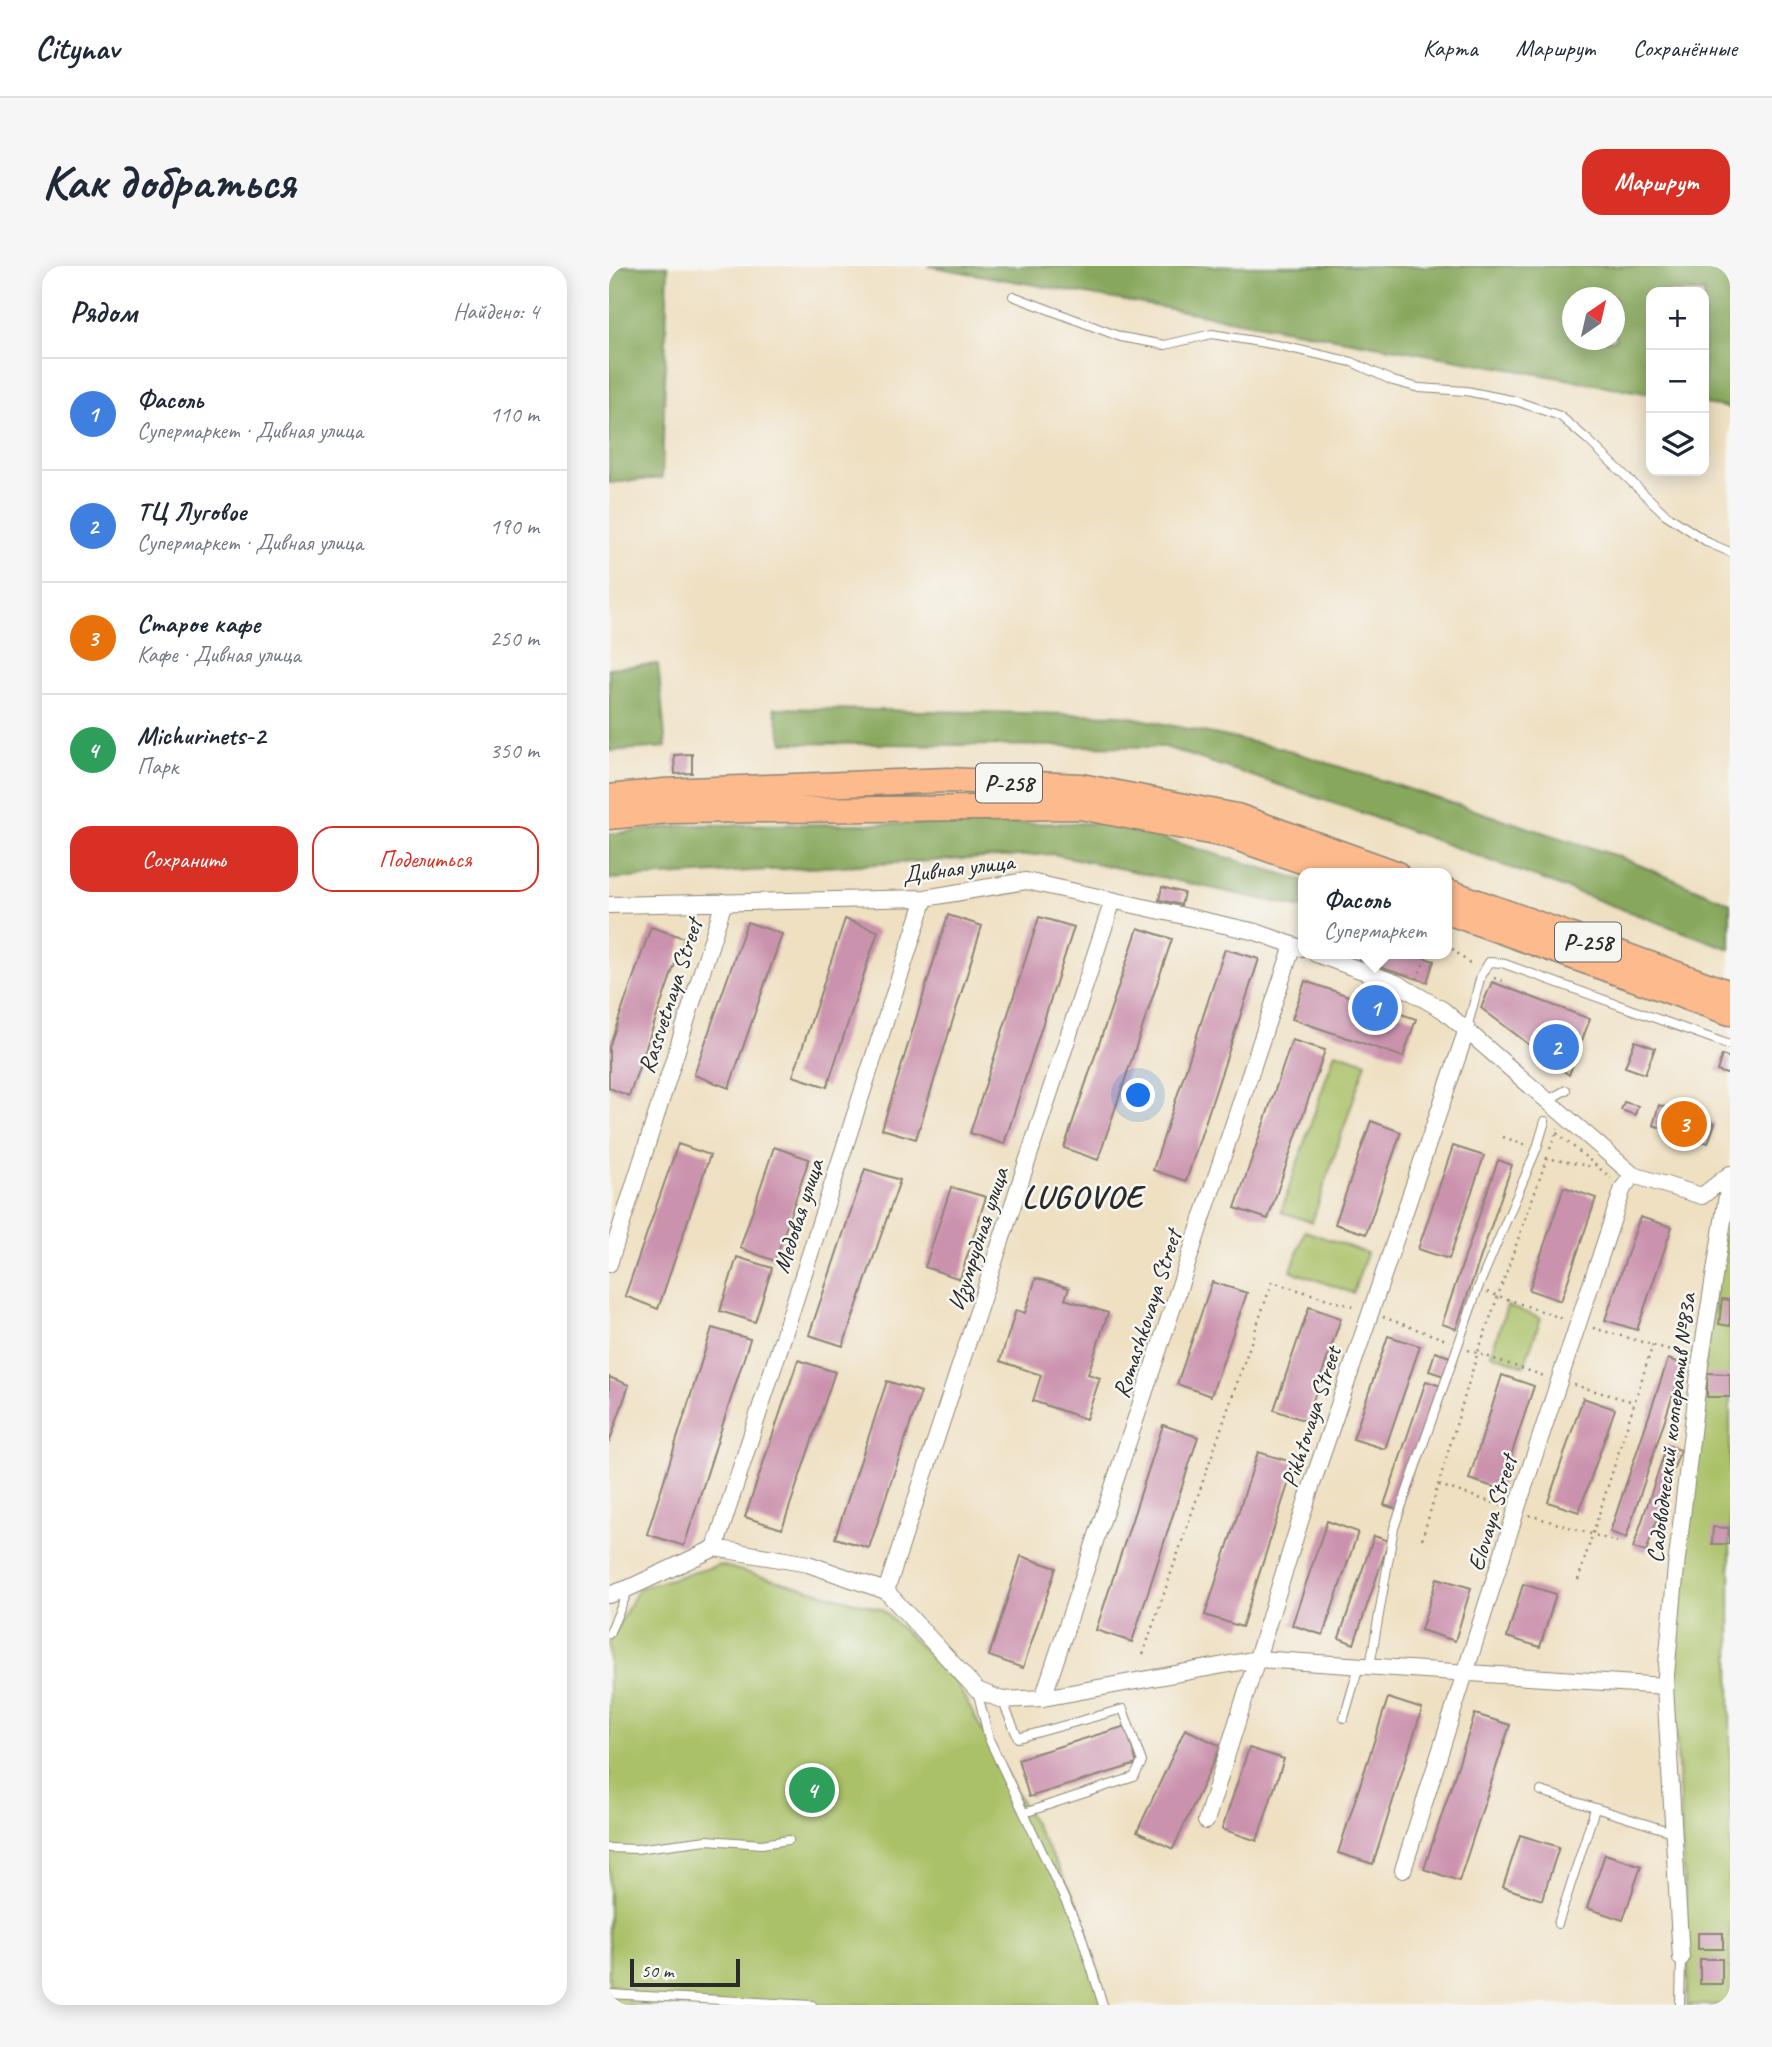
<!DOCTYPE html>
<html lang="ru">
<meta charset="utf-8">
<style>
body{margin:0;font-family:Caveat,sans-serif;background:#f6f6f7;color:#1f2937}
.controls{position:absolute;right:21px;top:21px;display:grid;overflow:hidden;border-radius:14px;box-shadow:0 4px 18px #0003}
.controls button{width:63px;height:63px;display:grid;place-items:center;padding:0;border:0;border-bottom:2px solid #e0e1e3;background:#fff;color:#1f2937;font:35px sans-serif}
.compass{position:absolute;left:953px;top:21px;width:63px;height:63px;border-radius:50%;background:#fff;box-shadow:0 4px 18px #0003;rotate:34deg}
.scale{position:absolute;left:21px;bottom:18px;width:110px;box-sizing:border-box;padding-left:7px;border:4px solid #2b2b2b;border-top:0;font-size:19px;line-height:24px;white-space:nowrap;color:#2b2b2b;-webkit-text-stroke:5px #f6f6f2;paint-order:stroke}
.you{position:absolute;left:530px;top:830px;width:24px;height:24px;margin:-18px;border:5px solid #fff;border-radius:50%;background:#1a73e8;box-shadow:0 0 0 10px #1a73e833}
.badge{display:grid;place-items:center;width:46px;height:46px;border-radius:50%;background:#d93025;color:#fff;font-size:23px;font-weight:700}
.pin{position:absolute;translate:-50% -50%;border:4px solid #fff;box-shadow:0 2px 7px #0006}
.popup{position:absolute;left:689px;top:602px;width:154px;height:91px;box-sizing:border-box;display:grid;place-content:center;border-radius:14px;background:#fff;filter:drop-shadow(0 2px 5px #0005);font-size:23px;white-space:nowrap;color:#747a83}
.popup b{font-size:26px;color:#1f2937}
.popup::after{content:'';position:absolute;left:50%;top:100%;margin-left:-14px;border:14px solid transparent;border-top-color:#fff}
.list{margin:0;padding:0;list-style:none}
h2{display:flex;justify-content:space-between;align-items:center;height:91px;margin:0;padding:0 28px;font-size:30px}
h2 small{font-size:23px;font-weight:400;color:#747a83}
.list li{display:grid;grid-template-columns:46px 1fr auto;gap:21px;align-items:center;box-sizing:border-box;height:112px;padding:0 28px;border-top:2px solid #e0e1e3}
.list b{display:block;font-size:26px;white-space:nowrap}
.list p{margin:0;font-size:23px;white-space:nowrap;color:#747a83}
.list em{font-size:23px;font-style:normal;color:#747a83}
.actions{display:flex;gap:14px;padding:21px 28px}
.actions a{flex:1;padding:16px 0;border:2px solid #d93025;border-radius:21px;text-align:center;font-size:24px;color:#d93025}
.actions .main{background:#d93025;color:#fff}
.icon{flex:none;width:38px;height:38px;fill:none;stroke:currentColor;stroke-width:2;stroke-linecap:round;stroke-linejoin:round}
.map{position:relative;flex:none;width:1121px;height:1739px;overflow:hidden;border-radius:21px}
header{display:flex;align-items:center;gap:42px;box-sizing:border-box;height:98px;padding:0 35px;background:#fff;border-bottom:2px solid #e0e1e3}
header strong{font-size:33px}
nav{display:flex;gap:38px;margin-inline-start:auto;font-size:24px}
.intro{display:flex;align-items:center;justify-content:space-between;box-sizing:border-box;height:168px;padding:0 42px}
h1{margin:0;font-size:49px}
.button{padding:18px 32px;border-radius:21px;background:#d93025;color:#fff;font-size:24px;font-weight:700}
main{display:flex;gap:42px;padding:0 42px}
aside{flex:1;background:#fff;border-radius:21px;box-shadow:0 4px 18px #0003}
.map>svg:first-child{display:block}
</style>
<header>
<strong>Citynav</strong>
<nav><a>Карта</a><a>Маршрут</a><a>Сохранённые</a></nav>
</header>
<div class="intro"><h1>Как добраться</h1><a class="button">Маршрут</a></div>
<main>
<aside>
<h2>Рядом<small>Найдено: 4</small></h2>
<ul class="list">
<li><span class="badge" style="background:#3f7fe0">1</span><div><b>Фасоль</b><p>Супермаркет · Дивная улица</p></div><em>110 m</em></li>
<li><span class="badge" style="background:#3f7fe0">2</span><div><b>ТЦ Луговое</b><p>Супермаркет · Дивная улица</p></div><em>190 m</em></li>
<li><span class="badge" style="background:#e8710a">3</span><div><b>Старое кафе</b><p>Кафе · Дивная улица</p></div><em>250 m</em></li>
<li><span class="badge" style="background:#2e9e5b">4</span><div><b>Michurinets-2</b><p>Парк</p></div><em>350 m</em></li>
</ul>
<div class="actions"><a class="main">Сохранить</a><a>Поделиться</a></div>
</aside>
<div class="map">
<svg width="1121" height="1739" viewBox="0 0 1121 1739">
<rect width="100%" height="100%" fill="#f6f6f2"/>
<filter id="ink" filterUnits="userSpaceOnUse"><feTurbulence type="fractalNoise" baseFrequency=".0143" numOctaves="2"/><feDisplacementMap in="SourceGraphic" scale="14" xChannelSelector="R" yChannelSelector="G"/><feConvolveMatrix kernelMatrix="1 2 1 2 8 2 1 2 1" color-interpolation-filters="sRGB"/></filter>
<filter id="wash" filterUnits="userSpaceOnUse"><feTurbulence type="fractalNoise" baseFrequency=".00686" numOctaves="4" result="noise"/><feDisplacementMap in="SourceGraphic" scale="28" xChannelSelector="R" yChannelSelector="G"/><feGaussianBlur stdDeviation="1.57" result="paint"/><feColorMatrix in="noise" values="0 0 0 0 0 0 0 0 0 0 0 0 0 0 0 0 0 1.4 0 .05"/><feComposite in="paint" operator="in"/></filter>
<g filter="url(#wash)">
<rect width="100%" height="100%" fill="#efe0c2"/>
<path fill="#aac167" stroke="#6a7649" stroke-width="2" d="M 726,786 L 757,796 L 703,956 L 672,946 Z
M 1121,929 L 1121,1739 L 1078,1739 L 1079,1692 L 1065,1423 L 1073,1303 L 1094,1101 Z
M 696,965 L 758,987 L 744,1027 L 682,1005 Z
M 898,1040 L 932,1052 L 915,1100 L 882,1088 Z
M 111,1299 L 272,1343 L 345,1413 L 468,1636 L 499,1739 L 0,1739 L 0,1377 L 30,1322 Z"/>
<path fill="#87a75c" stroke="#596944" stroke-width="2" fill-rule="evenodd" d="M 0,0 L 59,0 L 53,212 L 0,217 Z
M 319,0 L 1121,0 L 1121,142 L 1095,138 L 1095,26 L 1042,26 L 1042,128 ZM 964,32 L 1006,32 L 1006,74 L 964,74 Z
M 49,398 L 57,481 L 0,485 L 0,402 Z
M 165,442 L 512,449 L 672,482 L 1011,591 L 1121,637 L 1121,683 L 736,541 L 556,481 L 174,477 Z
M 501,557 L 694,614 L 694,642 L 444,588 L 0,613 L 0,568 L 81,559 Z"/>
<g id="blocks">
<path fill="#cb92ad" d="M 83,488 L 83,507 L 66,508 L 65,489 Z
M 553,621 L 575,627 L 572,639 L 550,634 Z
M 339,649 L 373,660 L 307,873 L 273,863 Z
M 430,651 L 465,661 L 395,878 L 361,867 Z
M 236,653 L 269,665 L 218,821 L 184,810 Z
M 138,656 L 173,668 L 120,822 L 85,809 Z
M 42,661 L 75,672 L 20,830 L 0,822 L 0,781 Z
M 529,662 L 563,673 L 489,894 L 455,882 Z
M 616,683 L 650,693 L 577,915 L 544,904 Z
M 754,688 L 804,688 L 825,695 L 818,716 L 751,695 Z
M 696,715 L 807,753 L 794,791 L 683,753 Z
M 883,716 L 981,753 L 960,809 L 872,742 Z
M 683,774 L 716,784 L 659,953 L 626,942 Z
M 1026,775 L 1046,782 L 1036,808 L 1016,801 Z
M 1113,789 L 1121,792 L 1121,809 L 1108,805 Z
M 1015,836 L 1029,840 L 1026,849 L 1012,844 Z
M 1050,839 L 1106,857 L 1099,877 L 1044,859 Z
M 762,855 L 792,866 L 757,968 L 726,958 Z
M 69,878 L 101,889 L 49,1043 L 16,1030 Z
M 844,880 L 875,890 L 840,993 L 809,983 Z
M 165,881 L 200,893 L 166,995 L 131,982 Z
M 889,894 L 903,899 L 847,1063 L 833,1058 Z
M 256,903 L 291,914 L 234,1080 L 200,1069 Z
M 342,921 L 377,931 L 351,1013 L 316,1001 Z
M 955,921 L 987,932 L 952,1035 L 920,1024 Z
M 1031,951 L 1063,961 L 1028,1064 L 996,1054 Z
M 128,991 L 163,1002 L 146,1056 L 111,1045 Z
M 427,1012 L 460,1022 L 456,1033 L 499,1047 L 479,1108 L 491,1112 L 477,1153 L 424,1135 L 432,1109 L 391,1095 L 407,1044 L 416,1047 Z
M 603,1016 L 638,1027 L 602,1130 L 568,1118 Z
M 1113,1033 L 1121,1034 L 1121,1060 L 1110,1058 Z
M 700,1041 L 732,1052 L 697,1155 L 665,1144 Z
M 103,1062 L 141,1073 L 75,1280 L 38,1268 Z
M 779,1070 L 811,1080 L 776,1183 L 744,1173 Z
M 826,1086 L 841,1091 L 835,1110 L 820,1105 Z
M 1059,1093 L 1074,1098 L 1017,1272 L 1001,1266 Z
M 189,1094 L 226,1106 L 173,1263 L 136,1251 Z
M 1098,1107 L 1121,1108 L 1121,1131 L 1098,1131 Z
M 893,1109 L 925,1120 L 891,1223 L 860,1213 Z
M 0,1111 L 20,1119 L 0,1177 Z
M 278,1115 L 312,1126 L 260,1282 L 226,1272 Z
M 817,1115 L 832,1120 L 790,1244 L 775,1239 Z
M 974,1132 L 1006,1143 L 970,1246 L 939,1236 Z
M 554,1159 L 589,1171 L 523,1376 L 487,1364 Z
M 1058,1179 L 1071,1184 L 1037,1286 L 1024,1282 Z
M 649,1186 L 686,1197 L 633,1361 L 596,1349 Z
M 718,1255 L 749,1266 L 714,1369 L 683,1359 Z
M 1104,1261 L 1120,1262 L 1120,1278 L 1103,1278 Z
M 765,1270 L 780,1275 L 745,1378 L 730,1372 Z
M 412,1290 L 447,1302 L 414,1402 L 380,1390 Z
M 828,1312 L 862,1322 L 846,1375 L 812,1364 Z
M 914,1318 L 947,1328 L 931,1381 L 898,1371 Z
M 779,1432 L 813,1443 L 764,1598 L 729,1587 Z
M 866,1448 L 901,1459 L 850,1615 L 815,1603 Z
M 517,1460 L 528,1498 L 420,1531 L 409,1493 Z
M 576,1463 L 612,1480 L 564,1583 L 528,1566 Z
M 640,1482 L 675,1493 L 648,1575 L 613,1563 Z
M 911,1569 L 950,1581 L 933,1634 L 894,1621 Z
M 996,1588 L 1032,1600 L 1014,1654 L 978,1642 Z
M 1089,1667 L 1114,1667 L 1114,1683 L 1089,1683 Z
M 1091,1693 L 1113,1693 L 1113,1718 L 1091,1718 Z"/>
</g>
</g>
<g filter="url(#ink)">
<use href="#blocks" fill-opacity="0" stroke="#8d8676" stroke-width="2"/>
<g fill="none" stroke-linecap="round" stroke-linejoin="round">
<g stroke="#8d8676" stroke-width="10">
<path id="lane" d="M 404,30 L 512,71 L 556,79 L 603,68 L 668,79 L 743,96 L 784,115 L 810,122 L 857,125 L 907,135 L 951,150 L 979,174 L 1056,248 L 1100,277 L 1121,286
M 858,763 L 872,709 L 880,696 L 893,697 L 1121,779
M 937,835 L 957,824
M 0,1368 L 20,1323
M 761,1400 L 785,1262 L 869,1022 L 928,882 L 936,855
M 368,1424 L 380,1473 L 471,1666 L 494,1739
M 393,1434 L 409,1472 L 514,1443 L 533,1496 L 525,1511 L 415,1547
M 735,1452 L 750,1400
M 932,1525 L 1066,1567
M 0,1582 L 27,1583 L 98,1574 L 153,1578 L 180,1574
M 949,1658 L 986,1543
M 0,1728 L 203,1739
M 1071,1739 L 1072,1692"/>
</g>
<g stroke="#8d8676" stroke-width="18">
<path id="street" d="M 0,639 L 316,632 L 417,615 L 647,666 L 692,682
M 707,688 L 787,717 L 834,744 L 1024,909 L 1093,930 L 1121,908
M 0,998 L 115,636
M 106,1282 L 316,632
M 277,1325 L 504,634
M 0,1329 L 20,1322 L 106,1282 L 199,1298 L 277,1325 L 368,1424 L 393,1434 L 434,1432 L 648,1393 L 1056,1420 L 1072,1692
M 1056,1420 L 1067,1301 L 1091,1099 L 1121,911
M 434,1432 L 684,679
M 597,1555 L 699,1230 L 858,763
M 794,1604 L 907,1245 L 1014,922 L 1024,909"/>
</g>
<g stroke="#8d8676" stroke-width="27">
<path id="primary" d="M 0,531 L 55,525 L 339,514 L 472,520 L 628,550 L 787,607
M 0,551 L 59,545 L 471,541 L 621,570 L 727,607
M 838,625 L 1121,727
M 838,646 L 1121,747"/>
</g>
<path stroke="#8d8676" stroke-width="2.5" stroke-dasharray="2 5" stroke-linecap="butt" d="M 838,678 L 864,701
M 885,712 L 895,715
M 808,713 L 818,688
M 948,867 L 1002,912
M 894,871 L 918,879
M 941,883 L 949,863
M 937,892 L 985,901
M 878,1026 L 955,1053
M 774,1051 L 840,1075
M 984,1062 L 1065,1085
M 859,1084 L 935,1110
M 965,1119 L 1025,1136
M 830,1219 L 894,1240
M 920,1249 L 1008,1276
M 813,1273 L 868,1089 L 939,889
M 969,1314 L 1044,1078
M 534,1388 L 663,1016 L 748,1042"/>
<use href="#lane" stroke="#fff" stroke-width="8"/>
<use href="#street" stroke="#fff" stroke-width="16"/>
<use href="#primary" stroke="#fcba8d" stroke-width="24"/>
</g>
</g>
<g text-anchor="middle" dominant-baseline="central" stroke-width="5" stroke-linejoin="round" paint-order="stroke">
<g fill="#f6f6f2" stroke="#686867" stroke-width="2">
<rect x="367" y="497.5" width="66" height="39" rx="5"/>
<rect x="946" y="656.5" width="66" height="39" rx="5"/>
</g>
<g font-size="23" font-weight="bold" fill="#2b2b2b">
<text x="400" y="517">Р-258</text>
<text x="979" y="676">Р-258</text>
</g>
<g font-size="24" fill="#2b2b2b" stroke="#f6f6f2">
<text transform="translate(349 602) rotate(-7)">Дивная улица</text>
<text transform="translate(61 730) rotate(-72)">Rassvetnaya Street</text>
<text transform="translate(189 950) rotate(-72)">Медовая улица</text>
<text transform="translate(369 973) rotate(-72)">Изумрудная улица</text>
<text transform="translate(538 1048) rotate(-72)">Romashkovaya Street</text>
<text transform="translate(702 1151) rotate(-72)">Pikhtovaya Street</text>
<text transform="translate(1062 1162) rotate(-83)">Садоводческий кооператив №83а</text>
<text transform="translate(883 1247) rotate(-73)">Elovaya Street</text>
</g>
<g font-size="32" font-weight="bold" letter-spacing="2" fill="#2b2b2b" stroke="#f6f6f2">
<text x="474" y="930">LUGOVOE</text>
</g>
</g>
</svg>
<div class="controls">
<button>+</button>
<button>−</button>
<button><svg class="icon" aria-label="layers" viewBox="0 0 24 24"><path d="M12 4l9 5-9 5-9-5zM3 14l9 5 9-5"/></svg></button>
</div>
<svg class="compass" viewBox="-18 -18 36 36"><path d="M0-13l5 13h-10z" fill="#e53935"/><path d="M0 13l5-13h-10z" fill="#747a83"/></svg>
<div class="scale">50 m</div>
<div class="you"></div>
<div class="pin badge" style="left:766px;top:742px;background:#3f7fe0">1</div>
<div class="popup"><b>Фасоль</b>Супермаркет</div>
<div class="pin badge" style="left:947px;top:781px;background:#3f7fe0">2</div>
<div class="pin badge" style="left:1075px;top:858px;background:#e8710a">3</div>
<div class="pin badge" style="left:203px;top:1524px;background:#2e9e5b">4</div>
</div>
</main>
